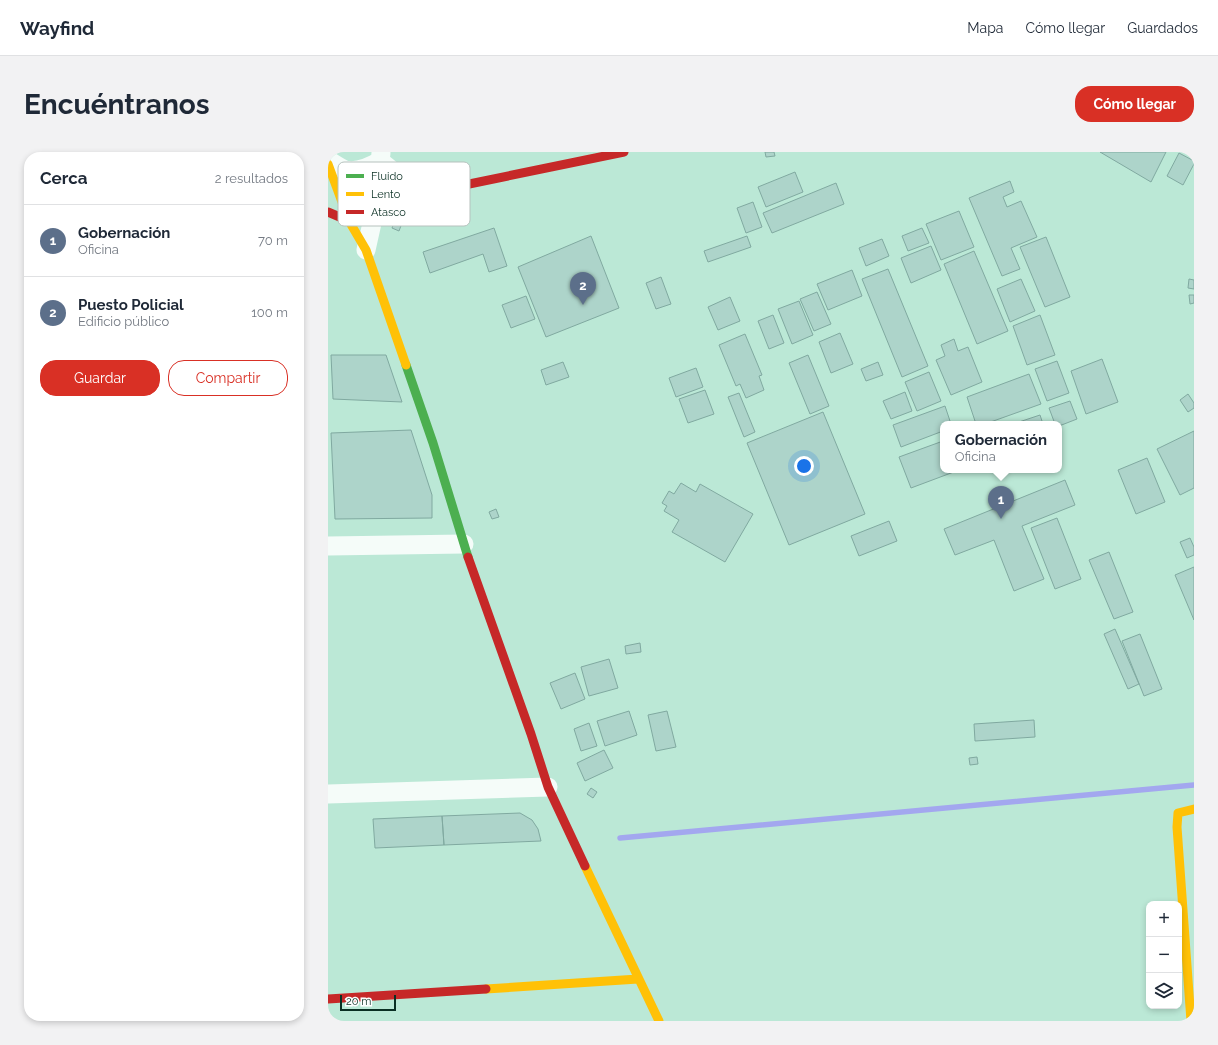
<!DOCTYPE html>
<html lang="es">
<meta charset="utf-8">
<style>
body{margin:0;font-family:Raleway,sans-serif;background:#f2f2f3;color:#1f2937}
.controls{position:absolute;right:12px;bottom:12px;display:grid;overflow:hidden;border-radius:8px;box-shadow:0 2px 6px #0003}
.controls button{width:36px;height:36px;display:grid;place-items:center;padding:0;border:0;border-bottom:1px solid #e0e1e3;background:#fff;color:#1f2937;font:20px sans-serif}
.scale{position:absolute;left:12px;bottom:10px;width:56px;box-sizing:border-box;padding-left:4px;border:2px solid #0a2f23;border-top:0;font-size:11px;line-height:14px;white-space:nowrap;color:#0a2f23;-webkit-text-stroke:3px #fff;paint-order:stroke}
.you{position:absolute;left:476px;top:314px;width:14px;height:14px;margin:-10px;border:3px solid #fff;border-radius:50%;background:#1a73e8;box-shadow:0 0 0 6px #1a73e833}
.badge{display:grid;place-items:center;width:26px;height:26px;border-radius:50%;background:#d93025;color:#fff;font-size:13px;font-weight:700}
.pin{position:absolute;translate:-50% -33px;filter:drop-shadow(0 1px 2px #0008)}
.pin::after{content:'';position:absolute;top:21px;width:14px;height:12px;background:inherit;clip-path:polygon(0 0,100% 0,50% 100%)}
.popup{position:absolute;left:612px;top:269px;width:122px;height:52px;box-sizing:border-box;display:grid;place-content:center;border-radius:8px;background:#fff;filter:drop-shadow(0 1px 3px #0005);font-size:13px;white-space:nowrap;color:#747a83}
.popup b{font-size:15px;color:#1f2937}
.popup::after{content:'';position:absolute;left:50%;top:100%;margin-left:-8px;border:8px solid transparent;border-top-color:#fff}
.list{margin:0;padding:0;list-style:none}
h2{display:flex;justify-content:space-between;align-items:center;height:52px;margin:0;padding:0 16px;font-size:17px}
h2 small{font-size:13px;font-weight:400;color:#747a83}
.list li{display:grid;grid-template-columns:26px 1fr auto;gap:12px;align-items:center;box-sizing:border-box;height:72px;padding:0 16px;border-top:1px solid #e0e1e3}
.list b{display:block;font-size:15px;white-space:nowrap}
.list p{margin:0;font-size:13px;white-space:nowrap;color:#747a83}
.list em{font-size:13px;font-style:normal;color:#747a83}
.actions{display:flex;gap:8px;padding:12px 16px}
.actions a{flex:1;padding:9px 0;border:1px solid #d93025;border-radius:16px;text-align:center;font-size:14px;color:#d93025}
.actions .main{background:#d93025;color:#fff}
.icon{flex:none;width:22px;height:22px;fill:none;stroke:currentColor;stroke-width:2;stroke-linecap:round;stroke-linejoin:round}
.map{position:relative;flex:none;width:866px;height:869px;overflow:hidden;border-radius:16px}
header{display:flex;align-items:center;gap:24px;box-sizing:border-box;height:56px;padding:0 20px;background:#fff;border-bottom:1px solid #e0e1e3}
header strong{font-size:19px}
nav{display:flex;gap:22px;margin-inline-start:auto;font-size:14px}
.intro{display:flex;align-items:center;justify-content:space-between;box-sizing:border-box;height:96px;padding:0 24px}
h1{margin:0;font-size:28px}
.button{padding:10px 18px;border-radius:16px;background:#d93025;color:#fff;font-size:14px;font-weight:700}
main{display:flex;gap:24px;padding:0 24px}
aside{flex:1;background:#fff;border-radius:16px;box-shadow:0 2px 6px #0003}
.map>svg:first-child{display:block}
</style>
<header>
<strong>Wayfind</strong>
<nav><a>Mapa</a><a>Cómo llegar</a><a>Guardados</a></nav>
</header>
<div class="intro"><h1>Encuéntranos</h1><a class="button">Cómo llegar</a></div>
<main>
<aside>
<h2>Cerca<small>2 resultados</small></h2>
<ul class="list">
<li><span class="badge" style="background:#5c6f8a">1</span><div><b>Gobernación</b><p>Oficina</p></div><em>70 m</em></li>
<li><span class="badge" style="background:#5c6f8a">2</span><div><b>Puesto Policial</b><p>Edificio público</p></div><em>100 m</em></li>
</ul>
<div class="actions"><a class="main">Guardar</a><a>Compartir</a></div>
</aside>
<div class="map">
<svg width="866" height="869" viewBox="0 0 866 869">
<rect width="100%" height="100%" fill="#bbe8d6"/>
<g fill="none" stroke-linecap="round" stroke-linejoin="round">
<path stroke="#a3a7ef" stroke-width="5.5" d="M 292,686 L 866,633"/>
</g>
<path fill="#add4ca" stroke="#80a9a0" d="M 437,0 L 446,0 L 447,4 L 438,5 Z
M 772,0 L 838,0 L 823,30 Z
M 851,1 L 866,9 L 866,12 L 855,33 L 839,24 Z
M 467,20 L 475,40 L 438,55 L 430,35 Z
M 682,29 L 686,40 L 675,45 L 679,55 L 693,49 L 709,85 L 683,96 L 692,117 L 674,124 L 641,46 Z
M 508,31 L 516,52 L 444,81 L 435,61 Z
M 425,50 L 434,75 L 418,81 L 409,56 Z
M 631,59 L 646,95 L 613,108 L 598,72 Z
M 67,68 L 74,71 L 71,79 L 64,76 Z
M 166,76 L 179,114 L 161,120 L 155,102 L 102,121 L 95,100 Z
M 594,76 L 601,91 L 580,99 L 574,84 Z
M 263,84 L 291,156 L 218,185 L 190,115 Z
M 419,84 L 423,95 L 380,110 L 376,99 Z
M 718,85 L 742,145 L 717,155 L 692,95 Z
M 554,87 L 561,104 L 538,114 L 531,96 Z
M 603,94 L 613,118 L 583,131 L 573,106 Z
M 646,99 L 680,179 L 649,192 L 616,112 Z
M 560,117 L 600,214 L 574,225 L 534,127 Z
M 524,118 L 534,144 L 500,158 L 489,132 Z
M 333,125 L 343,152 L 328,157 L 318,131 Z
M 693,127 L 707,159 L 682,170 L 669,137 Z
M 861,127 L 866,128 L 866,137 L 860,136 Z
M 489,140 L 503,172 L 486,179 L 472,147 Z
M 861,143 L 866,143 L 866,151 L 862,152 Z
M 198,144 L 207,167 L 183,176 L 174,153 Z
M 402,145 L 412,169 L 390,178 L 380,155 Z
M 471,149 L 485,183 L 464,192 L 450,157 Z
M 445,163 L 456,191 L 441,197 L 430,169 Z
M 712,163 L 727,203 L 699,213 L 685,174 Z
M 512,181 L 525,212 L 503,221 L 491,190 Z
M 417,182 L 434,223 L 431,224 L 436,238 L 418,246 L 412,232 L 408,234 L 391,193 Z
M 626,187 L 630,199 L 640,195 L 654,230 L 623,243 L 608,208 L 617,204 L 613,193 Z
M 3,203 L 58,203 L 74,250 L 5,247 Z
M 480,203 L 501,254 L 482,262 L 461,211 Z
M 774,207 L 790,250 L 758,262 L 743,219 Z
M 729,209 L 741,241 L 719,249 L 707,217 Z
M 235,210 L 241,225 L 218,233 L 213,218 Z
M 550,210 L 555,223 L 538,229 L 533,217 Z
M 368,216 L 375,235 L 348,245 L 341,226 Z
M 601,220 L 613,249 L 589,259 L 577,230 Z
M 701,222 L 713,252 L 657,272 L 648,272 L 639,245 Z
M 377,238 L 386,262 L 360,271 L 351,247 Z
M 577,240 L 584,259 L 563,267 L 555,249 Z
M 411,241 L 427,280 L 416,285 L 400,245 Z
M 860,242 L 866,251 L 866,256 L 860,260 L 852,248 Z
M 742,249 L 749,267 L 731,274 L 731,272 L 727,272 L 721,256 Z
M 617,254 L 623,272 L 615,272 L 615,279 L 573,295 L 565,273 Z
M 495,260 L 537,362 L 461,393 L 419,291 Z
M 712,263 L 715,272 L 685,272 Z
M 83,278 L 104,343 L 104,366 L 7,367 L 3,281 Z
M 866,279 L 866,336 L 852,343 L 829,297 Z
M 615,289 L 615,318 L 631,318 L 583,336 L 571,305 Z
M 819,306 L 837,350 L 808,362 L 790,318 Z
M 737,328 L 747,353 L 694,374 L 716,427 L 686,439 L 666,388 L 627,403 L 616,377 Z
M 353,331 L 368,340 L 372,332 L 425,362 L 397,410 L 344,380 L 351,368 L 336,359 L 339,354 L 334,351 L 341,339 L 346,342 Z
M 168,357 L 171,365 L 164,367 L 161,360 Z
M 729,366 L 753,427 L 727,437 L 703,376 Z
M 561,369 L 569,389 L 531,404 L 523,384 Z
M 862,386 L 866,395 L 866,403 L 859,406 L 852,390 Z
M 781,400 L 805,460 L 786,467 L 761,408 Z
M 866,415 L 866,468 L 847,423 Z
M 787,477 L 811,532 L 800,537 L 776,482 Z
M 812,482 L 834,537 L 816,544 L 794,489 Z
M 312,491 L 313,500 L 298,502 L 297,494 Z
M 281,507 L 290,536 L 261,544 L 253,515 Z
M 247,521 L 257,547 L 233,557 L 222,531 Z
M 301,559 L 309,583 L 277,594 L 269,569 Z
M 339,559 L 348,595 L 328,599 L 320,563 Z
M 706,568 L 707,585 L 647,589 L 646,572 Z
M 261,571 L 269,594 L 253,599 L 246,577 Z
M 276,598 L 285,616 L 257,629 L 249,611 Z
M 649,605 L 650,612 L 642,613 L 641,606 Z
M 263,636 L 269,640 L 265,646 L 259,642 Z
M 192,661 L 204,668 L 210,677 L 213,689 L 116,693 L 114,664 Z
M 114,664 L 116,693 L 47,696 L 45,667 Z"/>
<g fill="none" stroke-linecap="round" stroke-linejoin="round">
<path stroke="#f5fcf9" stroke-width="19" d="M 0,8 C 5,11 12,16 17,18 C 30,21 42,15 52,9 L 67,21 L 75,25 L 112,38
M 38,98 L 46,62 L 53,1
M 0,394 L 136,392
M 0,642 L 220,635"/>
<path stroke="#4caf50" stroke-width="9" d="M 78,213 L 105,291 L 140,405"/>
<path stroke="#ffc107" stroke-width="9" d="M 0,12 L 21,69 L 38,98 L 78,213
M 257,714 L 331,869
M 158,837 L 310,827
M 863,869 L 849,675 L 850,661 L 866,657"/>
<path stroke="#c62828" stroke-width="9" d="M 0,60 L 21,69 L 46,62 L 63,54 L 112,38 L 296,0
M 140,405 L 203,582 L 220,635 L 257,714
M 0,847 L 158,837"/>
</g>
<rect x="10" y="10" width="132" height="64" rx="6" fill="#fff" stroke="#b6c1bd" stroke-width="1"/>
<rect x="18" y="22" width="18" height="4" fill="#4caf50"/>
<rect x="18" y="40" width="18" height="4" fill="#ffc107"/>
<rect x="18" y="58" width="18" height="4" fill="#c62828"/>
<g font-size="11" fill="#0a2f23">
<text x="43" y="28">Fluido</text>
<text x="43" y="46">Lento</text>
<text x="43" y="64">Atasco</text>
</g>
</svg>
<div class="controls">
<button>+</button>
<button>−</button>
<button><svg class="icon" aria-label="layers" viewBox="0 0 24 24"><path d="M12 4l9 5-9 5-9-5zM3 14l9 5 9-5"/></svg></button>
</div>
<div class="scale">20 m</div>
<div class="you"></div>
<div class="pin badge" style="left:673px;top:367px;background:#5c6f8a">1</div>
<div class="popup"><b>Gobernación</b>Oficina</div>
<div class="pin badge" style="left:255px;top:153px;background:#5c6f8a">2</div>
</div>
</main>
